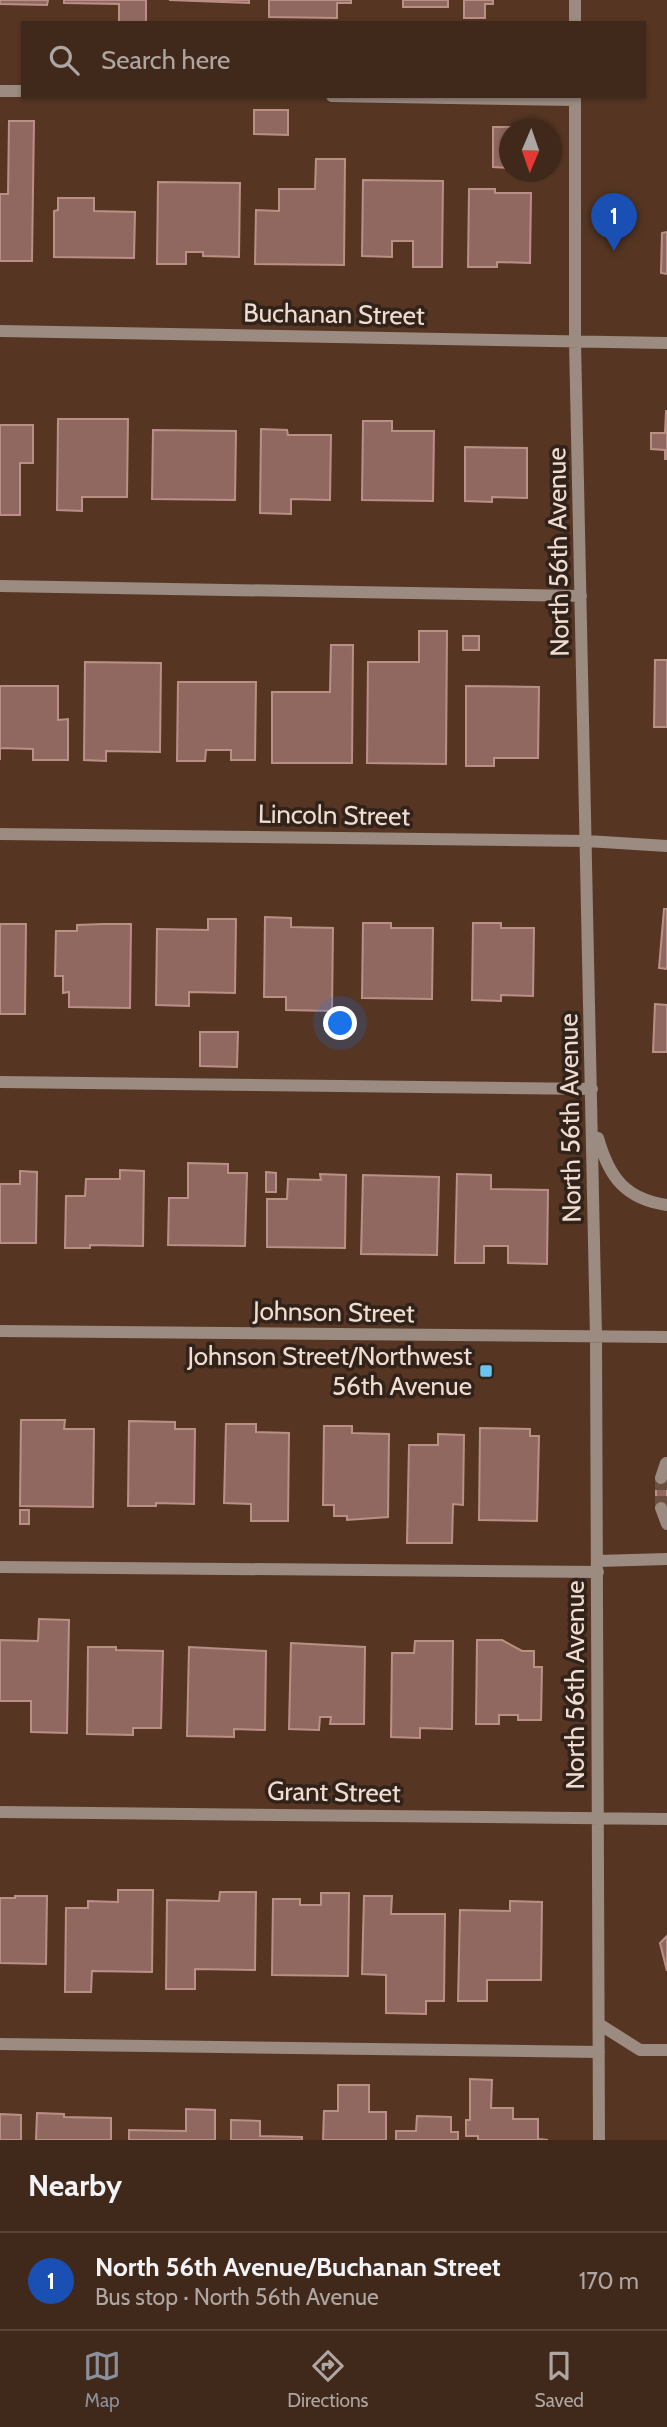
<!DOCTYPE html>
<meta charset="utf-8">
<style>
body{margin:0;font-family:Cabin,sans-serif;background:#473023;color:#f1f3f6}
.compass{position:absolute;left:499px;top:119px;width:63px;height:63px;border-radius:50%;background:#40281a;box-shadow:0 2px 5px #0004;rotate:182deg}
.you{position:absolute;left:341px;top:1024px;width:24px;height:24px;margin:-18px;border:5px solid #fff;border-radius:50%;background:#1a73e8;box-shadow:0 0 0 10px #1a73e833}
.badge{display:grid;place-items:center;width:46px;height:46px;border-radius:50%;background:#8c9099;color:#fff;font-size:23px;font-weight:700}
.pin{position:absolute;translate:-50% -58px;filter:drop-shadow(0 2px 4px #0008)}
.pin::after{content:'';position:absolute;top:37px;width:24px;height:21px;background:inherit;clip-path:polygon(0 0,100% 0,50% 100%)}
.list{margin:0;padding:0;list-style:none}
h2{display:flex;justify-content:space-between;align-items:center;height:91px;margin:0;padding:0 28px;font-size:30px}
h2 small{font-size:23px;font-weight:400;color:#aea6a2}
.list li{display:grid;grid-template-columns:46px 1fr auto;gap:21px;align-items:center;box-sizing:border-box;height:98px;padding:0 28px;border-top:2px solid #594439}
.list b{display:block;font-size:26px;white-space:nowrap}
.list p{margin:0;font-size:23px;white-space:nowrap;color:#aea6a2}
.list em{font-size:23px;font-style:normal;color:#aea6a2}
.icon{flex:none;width:38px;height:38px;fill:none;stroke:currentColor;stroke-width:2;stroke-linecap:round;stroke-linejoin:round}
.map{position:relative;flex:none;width:667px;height:2140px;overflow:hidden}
.search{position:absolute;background:#40281a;box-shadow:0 2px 5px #0004;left:21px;right:21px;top:21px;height:77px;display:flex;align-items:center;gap:18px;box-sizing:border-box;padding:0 24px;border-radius:0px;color:#aea6a2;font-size:26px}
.sheet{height:189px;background:#40281a}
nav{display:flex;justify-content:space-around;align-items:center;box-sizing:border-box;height:98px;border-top:2px solid #594439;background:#40281a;font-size:19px;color:#aea6a2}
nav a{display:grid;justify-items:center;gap:4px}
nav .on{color:#8c9099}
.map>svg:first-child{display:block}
</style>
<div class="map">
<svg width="667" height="2140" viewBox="0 0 667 2140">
<rect width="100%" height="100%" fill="#563623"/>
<path fill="#916860" stroke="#ba8f86" stroke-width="2" d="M 0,0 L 48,0 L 47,5 L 0,4 Z
M 64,0 L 146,0 L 146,23 L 119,23 L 119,4 L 64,3 Z
M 169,0 L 249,0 L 249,3 Z
M 269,0 L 351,0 L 351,3 L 337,3 L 337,18 L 269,17 Z
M 403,0 L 448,0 L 448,7 L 403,7 Z
M 464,0 L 493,0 L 493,4 L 485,4 L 485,18 L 464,18 Z
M 254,110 L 288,110 L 288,135 L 254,134 Z
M 9,121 L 34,121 L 32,261 L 0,261 L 0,194 L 8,194 Z
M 493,127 L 529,127 L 529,130 L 510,130 L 510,168 L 493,167 Z
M 316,159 L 345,159 L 344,265 L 255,264 L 256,210 L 279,211 L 279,189 L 315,189 Z
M 363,180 L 443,181 L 442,267 L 413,267 L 413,241 L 392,241 L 392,257 L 362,256 Z
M 158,182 L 240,183 L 239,257 L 203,256 L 203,252 L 186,252 L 186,264 L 157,264 Z
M 469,189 L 495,189 L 495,193 L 531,193 L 530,263 L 497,262 L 497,267 L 468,267 Z
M 58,198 L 94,198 L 94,211 L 135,212 L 134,258 L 54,257 L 54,211 L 58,210 Z
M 667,232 L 667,274 L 661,273 L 662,233 Z
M 666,411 L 667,411 L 667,459 L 665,459 L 665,450 L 651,449 L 651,433 L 665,433 Z
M 58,419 L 128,419 L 127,497 L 82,497 L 82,511 L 57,510 Z
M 363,421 L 392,421 L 392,431 L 434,431 L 433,501 L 362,500 Z
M 0,425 L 33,425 L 33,463 L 20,463 L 20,515 L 0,515 Z
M 261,429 L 287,430 L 288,435 L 331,435 L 330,500 L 291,499 L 291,514 L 260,513 Z
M 153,430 L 236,431 L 235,500 L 152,499 Z
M 465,447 L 527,448 L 527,498 L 492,497 L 492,502 L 465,501 Z
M 419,631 L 447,631 L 446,764 L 367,763 L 368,662 L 419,662 Z
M 463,636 L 479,636 L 479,650 L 463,650 Z
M 331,645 L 353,645 L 352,763 L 272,763 L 272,692 L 330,692 Z
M 655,660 L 667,660 L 667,727 L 654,727 Z
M 85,662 L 161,663 L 160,752 L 106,751 L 106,761 L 84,760 Z
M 178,682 L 256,682 L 255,760 L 231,760 L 231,750 L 206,750 L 205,761 L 177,761 Z
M 0,686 L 58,686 L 58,720 L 68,719 L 68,760 L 33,760 L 33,749 L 0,748 L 0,760 Z
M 466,686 L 539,687 L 538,758 L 494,758 L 494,766 L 466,766 Z
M 664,909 L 667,909 L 667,969 L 659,968 Z
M 265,917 L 291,918 L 291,927 L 333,928 L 332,1011 L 286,1010 L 286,997 L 264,997 Z
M 208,919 L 236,919 L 235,993 L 189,992 L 189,1006 L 156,1005 L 157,929 L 208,930 Z
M 363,923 L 391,923 L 391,928 L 433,928 L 432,999 L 362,998 Z
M 473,923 L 501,923 L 501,928 L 534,928 L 533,996 L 501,995 L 501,1001 L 472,1000 Z
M 0,924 L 26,924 L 25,1014 L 0,1014 Z
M 103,924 L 131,924 L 130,1008 L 69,1007 L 69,992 L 63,993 L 63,976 L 55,976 L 56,931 L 77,931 L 77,925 Z
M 655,1004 L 667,1005 L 667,1052 L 653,1052 Z
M 200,1032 L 238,1032 L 237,1067 L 200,1066 Z
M 188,1163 L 228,1164 L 228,1173 L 247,1173 L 245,1246 L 168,1245 L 169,1198 L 188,1198 Z
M 120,1170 L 144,1171 L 143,1246 L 90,1245 L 90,1248 L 65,1248 L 66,1196 L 85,1196 L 86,1179 L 120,1179 Z
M 20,1171 L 37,1172 L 36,1243 L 0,1243 L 0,1184 L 20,1184 Z
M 266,1172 L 276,1173 L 276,1192 L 266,1192 Z
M 320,1174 L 346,1175 L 345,1248 L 267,1247 L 267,1199 L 287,1199 L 288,1179 L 321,1180 Z
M 457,1174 L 491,1175 L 491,1189 L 548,1190 L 547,1264 L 508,1263 L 508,1246 L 484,1246 L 484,1263 L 455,1263 Z
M 363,1175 L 439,1177 L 437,1255 L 361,1254 Z
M 21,1420 L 65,1420 L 64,1429 L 94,1429 L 93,1507 L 20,1506 Z
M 129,1421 L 175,1422 L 175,1429 L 195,1429 L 194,1504 L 156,1503 L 156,1506 L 128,1506 Z
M 226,1424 L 256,1424 L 256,1432 L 289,1433 L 288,1521 L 251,1521 L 251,1504 L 224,1503 Z
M 324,1426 L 352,1426 L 352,1433 L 389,1434 L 388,1517 L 347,1520 L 347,1516 L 334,1516 L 334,1505 L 323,1505 Z
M 480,1428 L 530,1429 L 530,1436 L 539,1436 L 537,1521 L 479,1520 Z
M 438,1434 L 464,1435 L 463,1505 L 453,1504 L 452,1543 L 407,1543 L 409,1445 L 438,1445 Z
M 656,1478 L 667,1478 L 667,1508 L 656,1508 Z
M 20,1510 L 29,1510 L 29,1524 L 20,1524 Z
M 39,1619 L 69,1620 L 67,1733 L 31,1732 L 31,1701 L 0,1701 L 0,1640 L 38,1641 Z
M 477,1640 L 502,1640 L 522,1651 L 534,1651 L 534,1667 L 542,1667 L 541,1720 L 518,1720 L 518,1715 L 499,1715 L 499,1724 L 476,1724 Z
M 415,1641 L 453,1641 L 452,1729 L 420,1728 L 420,1738 L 391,1737 L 392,1653 L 414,1653 Z
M 291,1643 L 365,1647 L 364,1724 L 330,1724 L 331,1717 L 320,1717 L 319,1730 L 289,1729 Z
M 88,1647 L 116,1647 L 116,1650 L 163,1651 L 161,1728 L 133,1728 L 133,1735 L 87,1734 Z
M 189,1647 L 266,1651 L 265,1730 L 234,1729 L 234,1737 L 187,1736 Z
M 118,1890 L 153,1890 L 152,1972 L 92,1971 L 91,1992 L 65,1992 L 66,1908 L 88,1908 L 88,1901 L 118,1902 Z
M 220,1892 L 256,1892 L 255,1970 L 195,1969 L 195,1989 L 166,1989 L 167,1900 L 219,1901 Z
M 321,1893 L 349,1893 L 348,1976 L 272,1975 L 273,1899 L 300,1899 L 300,1905 L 321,1905 Z
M 15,1896 L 47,1896 L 46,1964 L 0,1963 L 0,1898 L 15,1898 Z
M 364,1896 L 392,1896 L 391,1914 L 445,1914 L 444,2001 L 426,2001 L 426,2014 L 386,2013 L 386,1975 L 362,1974 Z
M 510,1901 L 542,1902 L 541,1980 L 487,1980 L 487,2001 L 458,2001 L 460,1910 L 510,1911 Z
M 667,1936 L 667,1971 L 660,1943 Z
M 470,2079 L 492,2080 L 491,2108 L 513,2108 L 513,2119 L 538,2119 L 538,2139 L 548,2140 L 478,2140 L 478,2136 L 466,2136 L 466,2120 L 470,2120 Z
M 338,2085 L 369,2085 L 369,2112 L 386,2112 L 386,2140 L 323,2140 L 324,2111 L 338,2111 Z
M 186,2109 L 215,2110 L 215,2140 L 129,2140 L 129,2130 L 186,2131 Z
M 37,2113 L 64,2114 L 64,2117 L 111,2118 L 111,2140 L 36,2140 Z
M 0,2114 L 21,2115 L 21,2140 L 0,2140 Z
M 417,2116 L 451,2117 L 451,2132 L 458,2132 L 458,2140 L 396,2140 L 396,2131 L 416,2131 Z
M 231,2120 L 260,2121 L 260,2136 L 302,2137 L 302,2140 L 231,2140 Z"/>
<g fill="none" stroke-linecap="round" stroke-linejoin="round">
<path stroke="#6d4f3d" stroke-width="12" stroke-dasharray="12 6" stroke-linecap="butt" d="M 661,1508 L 661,1478"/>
<path stroke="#9b8b81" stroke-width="12" d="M 575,0 L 575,23
M 0,91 L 23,91
M 332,96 L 575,100
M 575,96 L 575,341 L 596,1337 L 599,2140
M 0,331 L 667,343
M 0,586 L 581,596
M 0,834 L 587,841 L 667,846
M 0,1082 L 592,1089
M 598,1138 C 609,1177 625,1199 667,1205
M 0,1331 L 667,1337
M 661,1478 L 666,1463
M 661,1508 L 667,1524
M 598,1561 L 667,1559
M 0,1567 L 598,1572
M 0,1812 L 667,1819
M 599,2024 L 640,2050 L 667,2050
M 0,2044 L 599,2052"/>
</g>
<rect fill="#68c4f0" stroke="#31221a" stroke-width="2.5" x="479" y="1364" width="14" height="14" rx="3.5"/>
<g text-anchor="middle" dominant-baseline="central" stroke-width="7" stroke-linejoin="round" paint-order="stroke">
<g font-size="26" fill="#f0dcd0" stroke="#31221a">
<text transform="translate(334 314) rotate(1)">Buchanan Street</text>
<text transform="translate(558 552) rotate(-91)">North 56th Avenue</text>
<text transform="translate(334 815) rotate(1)">Lincoln Street</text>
<text transform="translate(570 1118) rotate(-91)">North 56th Avenue</text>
<text transform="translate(334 1312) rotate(1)">Johnson Street</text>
<text transform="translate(575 1685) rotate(-90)">North 56th Avenue</text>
<text transform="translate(334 1792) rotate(1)">Grant Street</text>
</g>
<g font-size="26" fill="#f0dcd0" stroke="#31221a" text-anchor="end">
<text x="472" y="1356">Johnson Street/Northwest<tspan x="472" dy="30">56th Avenue</tspan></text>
</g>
</g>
</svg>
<svg class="compass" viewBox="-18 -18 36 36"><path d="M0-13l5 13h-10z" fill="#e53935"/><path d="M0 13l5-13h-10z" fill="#aea6a2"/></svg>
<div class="you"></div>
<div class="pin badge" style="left:614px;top:251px;background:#1a4fb4">1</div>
<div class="search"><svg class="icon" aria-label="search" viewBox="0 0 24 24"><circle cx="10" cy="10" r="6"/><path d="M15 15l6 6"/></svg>Search here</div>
</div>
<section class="sheet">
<h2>Nearby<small></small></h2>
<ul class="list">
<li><span class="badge" style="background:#1a4fb4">1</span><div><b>North 56th Avenue/Buchanan Street</b><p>Bus stop · North 56th Avenue</p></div><em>170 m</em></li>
</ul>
</section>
<nav>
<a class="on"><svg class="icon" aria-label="map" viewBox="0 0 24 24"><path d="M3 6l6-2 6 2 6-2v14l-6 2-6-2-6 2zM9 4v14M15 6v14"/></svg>Map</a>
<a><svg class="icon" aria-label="directions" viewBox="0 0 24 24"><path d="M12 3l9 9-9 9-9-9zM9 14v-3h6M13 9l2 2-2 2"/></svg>Directions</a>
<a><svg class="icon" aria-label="saved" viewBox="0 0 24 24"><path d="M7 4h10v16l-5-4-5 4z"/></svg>Saved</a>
</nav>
